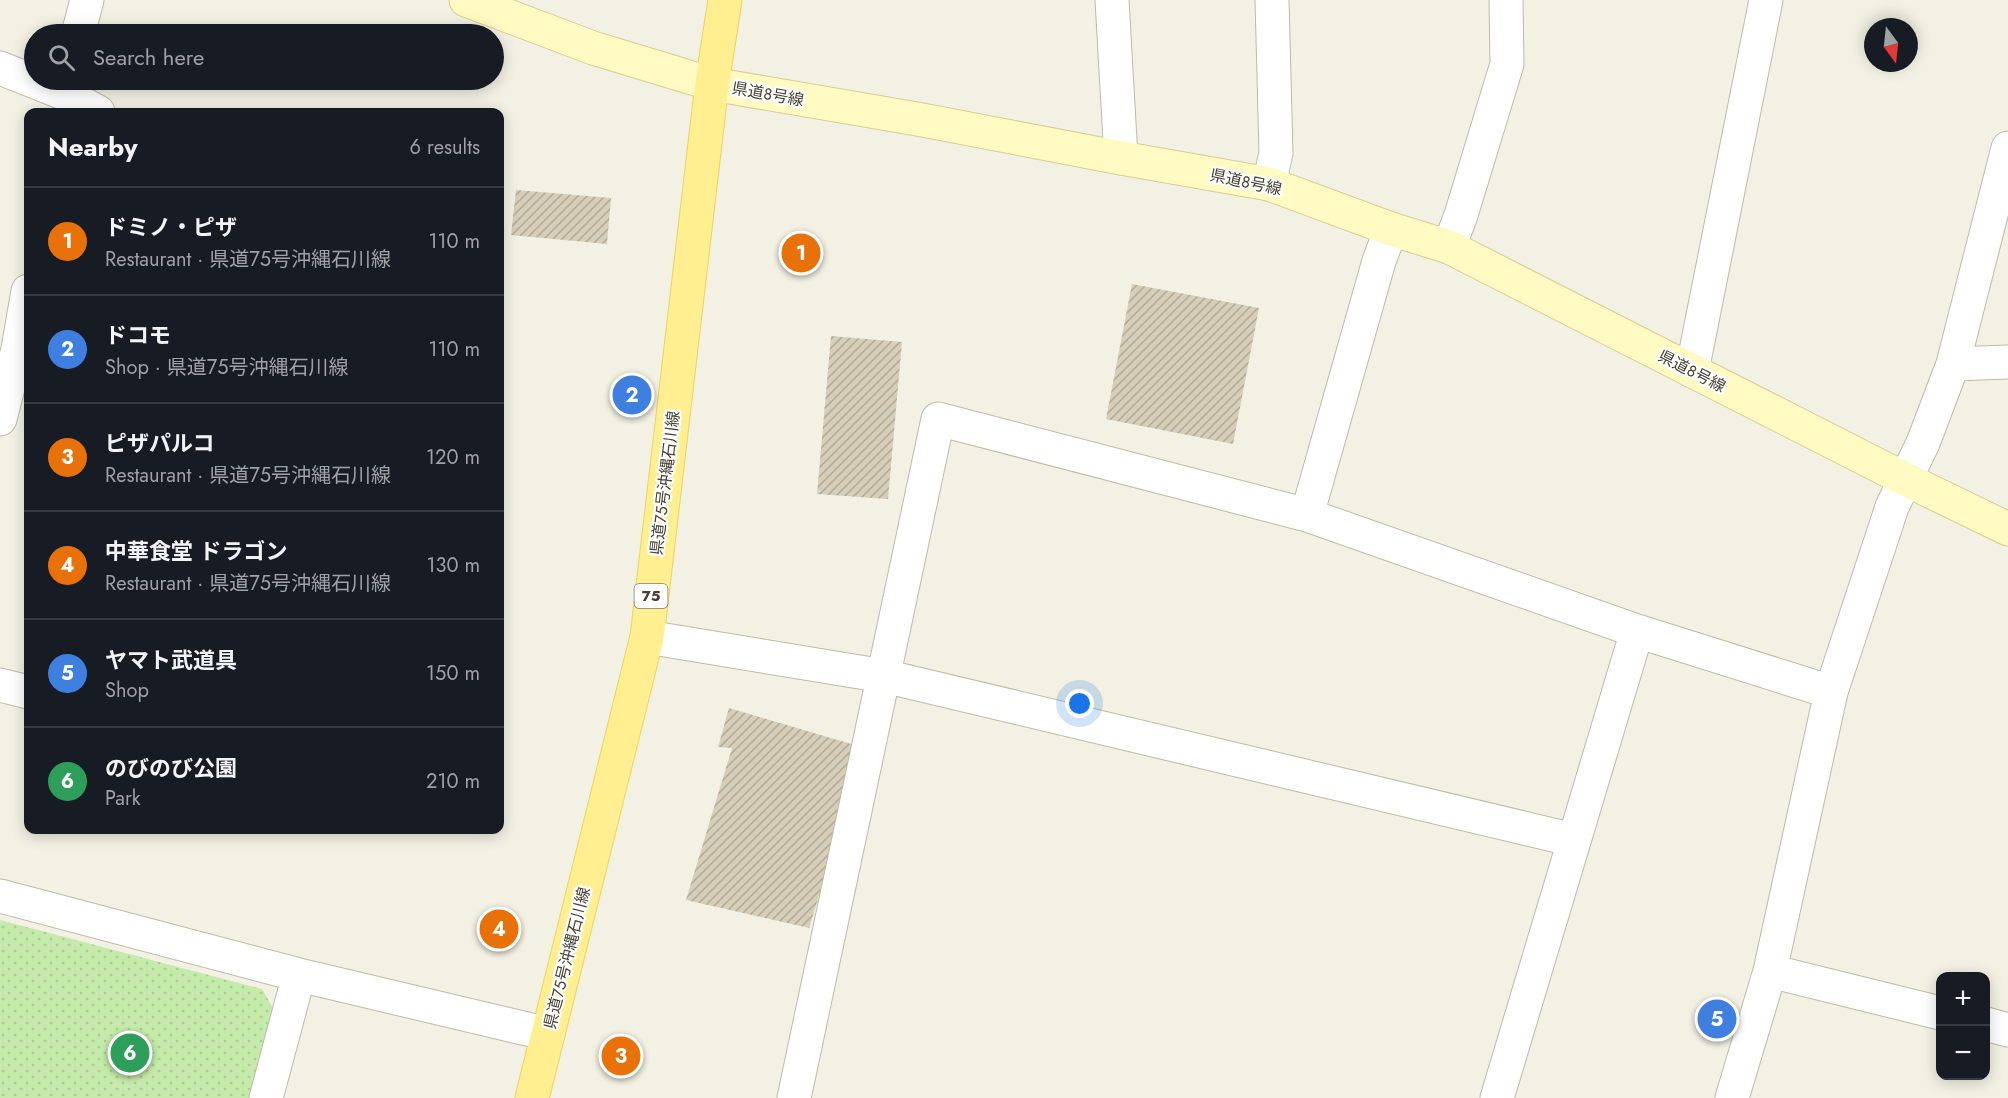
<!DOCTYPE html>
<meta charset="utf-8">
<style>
body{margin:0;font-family:Jost,"Noto Sans JP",sans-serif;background:#242831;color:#f1f3f6}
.controls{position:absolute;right:18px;bottom:18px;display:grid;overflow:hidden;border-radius:12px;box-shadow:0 3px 15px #0003}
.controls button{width:54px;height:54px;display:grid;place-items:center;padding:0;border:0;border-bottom:2px solid #363941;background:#171b24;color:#f1f3f6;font:30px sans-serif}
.compass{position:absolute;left:1864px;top:18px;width:54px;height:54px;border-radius:50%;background:#171b24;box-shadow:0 3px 15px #0003;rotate:165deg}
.you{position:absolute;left:1080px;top:704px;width:21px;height:21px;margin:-15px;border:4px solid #fff;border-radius:50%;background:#1a73e8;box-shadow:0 0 0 9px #1a73e833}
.badge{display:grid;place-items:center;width:39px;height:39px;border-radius:50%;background:#7c3aed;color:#fff;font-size:20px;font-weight:700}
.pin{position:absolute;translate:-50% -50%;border:3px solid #fff;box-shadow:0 2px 6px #0006}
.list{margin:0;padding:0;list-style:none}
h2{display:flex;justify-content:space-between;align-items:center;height:78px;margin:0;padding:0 24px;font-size:26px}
h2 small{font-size:20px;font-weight:400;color:#9ea1a6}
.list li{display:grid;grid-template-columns:39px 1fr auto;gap:18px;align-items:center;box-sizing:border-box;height:108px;padding:0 24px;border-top:2px solid #363941}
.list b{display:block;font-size:22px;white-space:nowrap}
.list p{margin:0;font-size:20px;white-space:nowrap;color:#9ea1a6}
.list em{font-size:20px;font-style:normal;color:#9ea1a6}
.icon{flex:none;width:33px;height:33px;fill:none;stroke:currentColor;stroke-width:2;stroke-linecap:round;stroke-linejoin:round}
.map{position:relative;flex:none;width:2008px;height:1098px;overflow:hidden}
.search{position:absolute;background:#171b24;box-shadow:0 3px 15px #0003;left:24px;top:24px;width:480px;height:66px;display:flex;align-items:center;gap:15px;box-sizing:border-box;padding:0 21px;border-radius:33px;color:#9ea1a6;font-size:22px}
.panel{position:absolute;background:#171b24;box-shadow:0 3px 15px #0003;left:24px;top:108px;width:480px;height:726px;border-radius:12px}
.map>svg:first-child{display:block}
</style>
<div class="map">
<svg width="2008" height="1098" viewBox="0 0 2008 1098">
<defs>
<pattern id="grass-dots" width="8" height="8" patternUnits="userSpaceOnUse" patternTransform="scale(1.5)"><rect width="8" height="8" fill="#c4eba9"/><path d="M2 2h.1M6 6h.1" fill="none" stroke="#aacb92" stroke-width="1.8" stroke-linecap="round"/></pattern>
<pattern id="building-hatch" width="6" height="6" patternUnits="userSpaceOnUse" patternTransform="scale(1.5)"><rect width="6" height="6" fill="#d6ceb8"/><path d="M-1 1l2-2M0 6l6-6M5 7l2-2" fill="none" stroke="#afa996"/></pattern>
</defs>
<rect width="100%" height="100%" fill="#f3f1e4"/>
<path fill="url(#grass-dots)" d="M 0,920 L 262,989 L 273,1008 L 249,1098 L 0,1098 Z"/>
<path fill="url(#building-hatch)" d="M 516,190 L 611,198 L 607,244 L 511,235 Z
M 1132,284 L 1259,308 L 1233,444 L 1106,419 Z
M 831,336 L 902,342 L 888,499 L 817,494 Z
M 729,708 L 865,748 L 809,928 L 686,900 L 732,748 L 718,747 Z"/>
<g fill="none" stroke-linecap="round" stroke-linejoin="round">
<g stroke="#bfbaa6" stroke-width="35">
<path id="minor" d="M 1112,0 L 1121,158
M 78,34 L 87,0
M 0,68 L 63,93 L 98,112
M 1269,184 L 1276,153 L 1272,0
M 1449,247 L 1461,215 L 1507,64 L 1506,0
M 1953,364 L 2008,362
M 1692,371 L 1766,0
M 0,419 L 18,349 L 28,291
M 1307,515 L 1379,261 L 1391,229
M 647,637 L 884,676 L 1574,840
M 0,685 L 28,692
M 0,896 L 299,975 L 548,1034
M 1770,971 L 1940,1013
M 1986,1024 L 2008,1030
M 266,1098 L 299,975
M 794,1098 L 938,419 L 1307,515 L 1637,631 L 1831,692
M 1497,1098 L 1637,631
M 1732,1098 L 1770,971 L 1831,692 L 1892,507 L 1923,443 L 1953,364 L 2008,148"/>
</g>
<g stroke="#d6ce90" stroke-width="35">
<path id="secondary" d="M 466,0 L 593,48 L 712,84 L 917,119 L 1121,158 L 1269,184 L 1391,229 L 1449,247 L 1905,479 L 2008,529"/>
</g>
<g stroke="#ecd459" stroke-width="35">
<path id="primary" d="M 532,1098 L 647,637 L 712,84 L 725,0"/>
</g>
<use href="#minor" stroke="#fff" stroke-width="33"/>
<use href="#secondary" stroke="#fff9c2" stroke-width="33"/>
<use href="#primary" stroke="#ffef91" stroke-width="33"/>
</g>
<g text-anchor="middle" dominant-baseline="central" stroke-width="4.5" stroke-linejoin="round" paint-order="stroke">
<rect fill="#fff" stroke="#7e7a70" stroke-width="1.5" x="634.5" y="584" width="33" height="24" rx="4.5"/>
<g font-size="15" font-weight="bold" fill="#464133">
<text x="651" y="596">75</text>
</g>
<g font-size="16" fill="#464133" stroke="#fff">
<text transform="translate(768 94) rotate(10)">県道8号線</text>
<text transform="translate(1246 182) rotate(12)">県道8号線</text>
<text transform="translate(1692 371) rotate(27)">県道8号線</text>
<text transform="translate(665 483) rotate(-83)">県道75号沖縄石川線</text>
<text transform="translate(567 958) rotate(-76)">県道75号沖縄石川線</text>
</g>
</g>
</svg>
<div class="controls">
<button>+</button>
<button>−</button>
</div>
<svg class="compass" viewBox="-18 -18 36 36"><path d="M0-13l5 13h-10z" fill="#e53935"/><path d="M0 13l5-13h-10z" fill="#9ea1a6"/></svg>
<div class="you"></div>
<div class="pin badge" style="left:801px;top:253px;background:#e8710a">1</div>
<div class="pin badge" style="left:632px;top:395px;background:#3f7fe0">2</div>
<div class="pin badge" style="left:621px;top:1056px;background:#e8710a">3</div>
<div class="pin badge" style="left:499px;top:929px;background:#e8710a">4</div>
<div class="pin badge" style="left:1717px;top:1019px;background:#3f7fe0">5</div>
<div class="pin badge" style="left:130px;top:1053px;background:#2e9e5b">6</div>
<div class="search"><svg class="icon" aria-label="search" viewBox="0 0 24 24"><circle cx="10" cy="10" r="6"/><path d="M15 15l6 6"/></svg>Search here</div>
<section class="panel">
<h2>Nearby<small>6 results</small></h2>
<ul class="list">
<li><span class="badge" style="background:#e8710a">1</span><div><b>ドミノ・ピザ</b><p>Restaurant · 県道75号沖縄石川線</p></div><em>110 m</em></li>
<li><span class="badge" style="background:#3f7fe0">2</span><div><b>ドコモ</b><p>Shop · 県道75号沖縄石川線</p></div><em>110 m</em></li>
<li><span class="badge" style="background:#e8710a">3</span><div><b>ピザパルコ</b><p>Restaurant · 県道75号沖縄石川線</p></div><em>120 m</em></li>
<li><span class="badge" style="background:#e8710a">4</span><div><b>中華食堂 ドラゴン</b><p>Restaurant · 県道75号沖縄石川線</p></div><em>130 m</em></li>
<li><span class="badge" style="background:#3f7fe0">5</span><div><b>ヤマト武道具</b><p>Shop</p></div><em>150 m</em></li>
<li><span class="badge" style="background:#2e9e5b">6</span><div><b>のびのび公園</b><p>Park</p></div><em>210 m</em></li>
</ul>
</section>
</div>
